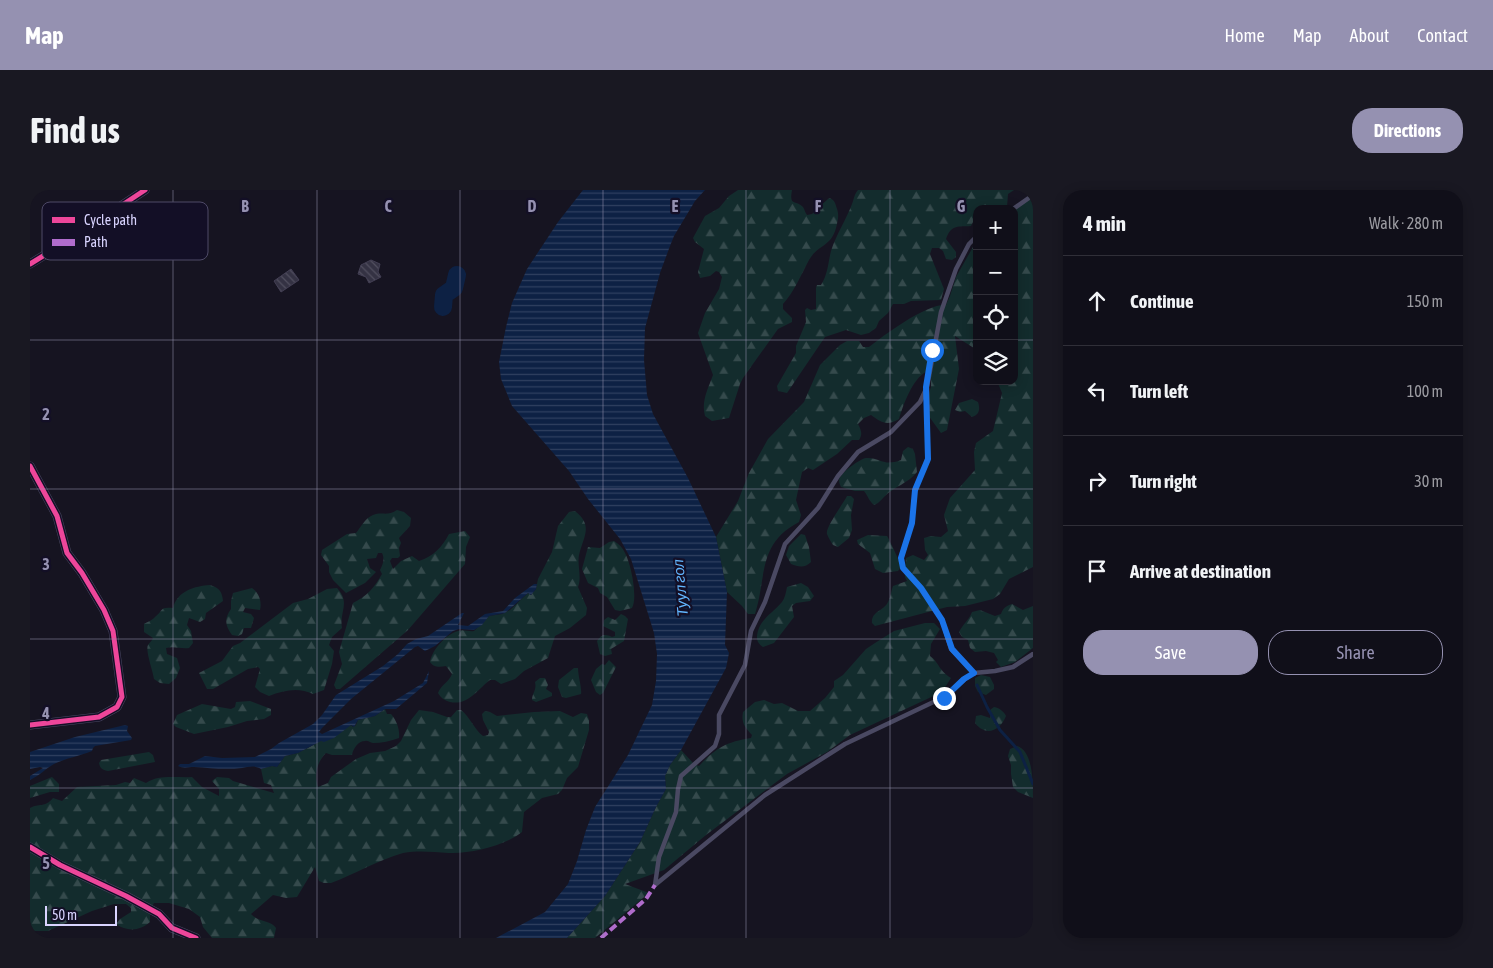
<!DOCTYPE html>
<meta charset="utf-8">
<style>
body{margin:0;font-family:"Asap Condensed",sans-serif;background:#191822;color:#f1f3f6}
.controls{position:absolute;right:15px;top:15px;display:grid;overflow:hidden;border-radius:10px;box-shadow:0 2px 12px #0003}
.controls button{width:45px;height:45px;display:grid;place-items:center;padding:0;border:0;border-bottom:1px solid #302f38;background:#100f19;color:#f1f3f6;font:25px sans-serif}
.scale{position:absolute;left:15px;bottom:12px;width:72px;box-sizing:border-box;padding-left:5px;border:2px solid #d9d4ff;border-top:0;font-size:14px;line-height:18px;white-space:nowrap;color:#d9d4ff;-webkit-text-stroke:4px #130f26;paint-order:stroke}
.stop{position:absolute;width:15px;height:15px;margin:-11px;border:4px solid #1a73e8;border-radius:50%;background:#fff}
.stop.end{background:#1a73e8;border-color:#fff;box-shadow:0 1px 5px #0008}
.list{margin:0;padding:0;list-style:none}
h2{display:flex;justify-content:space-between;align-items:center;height:65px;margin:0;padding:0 20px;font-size:21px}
h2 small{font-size:16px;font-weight:400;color:#9c9ca2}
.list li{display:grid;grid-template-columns:32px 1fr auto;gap:15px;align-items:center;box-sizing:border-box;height:90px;padding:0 20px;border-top:1px solid #302f38}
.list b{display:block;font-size:19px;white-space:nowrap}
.list em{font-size:16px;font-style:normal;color:#9c9ca2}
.actions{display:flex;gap:10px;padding:15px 20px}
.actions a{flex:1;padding:11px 0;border:1px solid #9591b1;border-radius:20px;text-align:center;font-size:18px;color:#9591b1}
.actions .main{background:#9591b1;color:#fff}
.icon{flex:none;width:28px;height:28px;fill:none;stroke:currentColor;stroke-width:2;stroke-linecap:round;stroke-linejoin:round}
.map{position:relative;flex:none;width:1003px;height:748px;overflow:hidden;border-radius:20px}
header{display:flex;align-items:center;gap:30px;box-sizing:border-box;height:70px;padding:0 25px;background:#9591b1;color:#fff}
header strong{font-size:24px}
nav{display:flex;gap:28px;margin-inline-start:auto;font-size:18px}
.intro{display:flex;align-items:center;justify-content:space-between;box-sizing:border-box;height:120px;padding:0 30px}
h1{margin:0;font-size:35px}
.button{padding:12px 22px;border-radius:20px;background:#9591b1;color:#fff;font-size:18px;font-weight:700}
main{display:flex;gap:30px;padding:0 30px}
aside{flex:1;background:#100f19;border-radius:20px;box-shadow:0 2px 12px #0003}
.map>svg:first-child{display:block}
</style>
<header>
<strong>Map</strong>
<nav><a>Home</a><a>Map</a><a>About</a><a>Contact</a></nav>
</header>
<div class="intro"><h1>Find us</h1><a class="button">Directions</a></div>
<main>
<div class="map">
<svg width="1003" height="748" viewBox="0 0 1003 748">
<defs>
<pattern id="forest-firs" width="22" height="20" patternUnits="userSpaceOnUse" patternTransform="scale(1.25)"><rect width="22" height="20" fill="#132c2d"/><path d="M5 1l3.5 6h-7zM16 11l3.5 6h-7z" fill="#354a4c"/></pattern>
<pattern id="water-rules" width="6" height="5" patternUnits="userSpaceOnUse" patternTransform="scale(1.25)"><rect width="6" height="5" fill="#0d2144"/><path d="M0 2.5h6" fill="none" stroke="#304060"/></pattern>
<pattern id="building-back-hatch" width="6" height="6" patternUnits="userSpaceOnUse" patternTransform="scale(1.25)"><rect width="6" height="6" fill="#343243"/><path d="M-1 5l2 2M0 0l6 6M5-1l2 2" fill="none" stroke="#514f5f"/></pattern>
</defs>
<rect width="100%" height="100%" fill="#161421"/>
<path fill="url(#forest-firs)" d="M 708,0 L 762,0 C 759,17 765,9 773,17 C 775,20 775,23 777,25 L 782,24 L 799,8 C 805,10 805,13 807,19 C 809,25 808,29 807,34 C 802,58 789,53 779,70 C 771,85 764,102 753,114 L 753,119 L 762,128 L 762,132 L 748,139 L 713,188 L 710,194 L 699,228 L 682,231 L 675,226 C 671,211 678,199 683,185 L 668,143 L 675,123 L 689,99 L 692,87 L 689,82 L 686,81 L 680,86 L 670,88 L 668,82 L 674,59 L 665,52 L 663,48 L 675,26 L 689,18 L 699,6 Z
M 828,0 L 984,0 L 978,4 L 977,17 L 974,19 L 947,19 L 947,24 L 941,36 C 929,37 921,34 916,49 L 926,62 L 926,67 L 922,70 L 916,69 L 913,61 L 909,58 L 902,58 L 900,64 L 914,99 L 911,110 L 881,111 L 874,114 L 863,114 L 858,123 L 849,131 L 846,138 L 839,143 L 831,145 L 816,140 L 795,147 L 757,203 L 748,201 L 747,196 L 766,163 L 766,156 L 776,132 L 775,120 L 777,118 L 781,120 L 786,119 L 786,98 L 787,95 L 791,95 C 798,84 798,73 801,61 C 806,45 816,30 822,14 C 824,9 824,5 828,0 Z
M 1003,3 L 1003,377 L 979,389 L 970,404 L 963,409 L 935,416 L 917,417 L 845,436 L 842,433 C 841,421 854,421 858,412 C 861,407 861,401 863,396 L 877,391 L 875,387 L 876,368 L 883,365 L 894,370 L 898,365 L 895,360 L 894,348 L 901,346 L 911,347 L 918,341 L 914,325 L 920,308 L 945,280 L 944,262 L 946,253 L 963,241 L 972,203 L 967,191 L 984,191 L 984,19 Z
M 947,50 L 947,160 L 925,146 L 929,179 L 917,240 L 911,243 L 898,225 L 895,215 L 901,197 L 901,184 L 896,182 C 883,188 873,215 869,229 C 857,236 852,233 841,225 L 834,228 L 828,234 C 831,240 833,244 829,250 L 822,250 L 807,264 L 783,280 L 778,278 L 772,282 L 766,310 L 771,325 L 769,332 C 727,354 737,387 725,424 L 718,424 L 712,416 L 697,402 L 686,347 L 708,311 L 719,283 L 738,249 L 774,212 L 790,175 L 810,155 L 817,151 L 829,151 L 833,157 L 839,157 C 854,145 897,113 916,115 L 920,106 L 926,87 Z
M 942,209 L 948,212 C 950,218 950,225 942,227 L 935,221 L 930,222 L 925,220 L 929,213 Z
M 878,257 L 883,259 L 885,264 L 887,282 C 879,293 863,297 854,307 C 850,311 849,313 844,315 C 839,311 838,306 834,301 L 825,301 L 811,297 C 809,293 808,289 811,286 C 815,280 830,269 836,268 C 850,267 853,277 871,270 L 873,261 Z
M 817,306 L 821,306 L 824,309 L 821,325 L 822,340 L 819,348 L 808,357 L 803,355 C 801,352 798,347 797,344 C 795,338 813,314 817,306 Z
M 367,320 L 374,322 L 381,328 L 380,336 L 369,348 L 371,353 L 369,358 L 370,366 L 368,368 L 362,368 L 360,371 L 363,379 L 371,371 L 382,366 L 389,371 C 404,366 412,357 419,344 L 435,341 L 440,347 L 436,357 L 435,374 L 378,440 L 310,499 L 306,499 L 304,495 L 312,474 L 309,462 L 323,413 C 337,406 344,398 352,384 L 350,380 C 353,374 355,369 352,363 L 348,363 L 346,368 L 337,369 L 340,378 L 346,382 L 335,393 L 316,403 L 303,390 L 299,382 L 299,376 L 291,365 L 292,360 L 317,344 L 326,343 C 331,337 335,328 343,325 C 353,321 356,327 367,320 Z
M 545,321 C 564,336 553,347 549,365 C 547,375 552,387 548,397 L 557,418 L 556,425 L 540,438 L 525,446 L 518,468 L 494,481 L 485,489 L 471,494 L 465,490 L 460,490 C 448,499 438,516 420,512 C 414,510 411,508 408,503 C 411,495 419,492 422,484 L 416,476 C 410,477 404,478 400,472 C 402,460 416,444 428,441 C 433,439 439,442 444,441 L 459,426 L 472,424 L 480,420 L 498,403 L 501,405 L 506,399 L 508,389 L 522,362 L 528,336 L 539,322 Z
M 771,344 L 775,345 L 779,357 L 781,372 C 775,378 769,377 761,374 L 756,365 L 759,356 Z
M 838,345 L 857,346 C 860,351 870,372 871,377 L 868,381 L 853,383 L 845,379 L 840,363 L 828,354 L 827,350 Z
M 584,351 C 589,354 593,358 595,363 C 601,374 608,407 602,418 L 590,421 L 585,420 L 577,407 L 570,403 L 568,398 L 558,393 L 552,379 L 558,357 L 570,358 L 579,352 Z
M 771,393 L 778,397 L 784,406 L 780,411 L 766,413 L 762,416 L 764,427 L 744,453 L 733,457 C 729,454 727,452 727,447 C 728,430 742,424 752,412 C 755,408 756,402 757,397 Z
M 180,395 C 190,398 192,402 193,411 L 176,423 L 175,429 L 170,432 L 159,428 L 157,435 L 161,441 L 163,453 L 159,458 C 151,459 144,456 136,458 L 137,464 L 147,468 L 150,478 L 146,488 L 139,494 L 130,493 L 124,489 C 123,481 115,460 118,455 C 120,452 122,451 123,448 L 114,442 L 114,434 C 117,432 123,430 125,427 C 134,420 129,417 143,418 C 147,401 165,396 180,395 Z
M 222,398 C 229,403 232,411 230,420 L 215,418 L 213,422 L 221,424 L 224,428 L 221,438 L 214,438 L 212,444 L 208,446 L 202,445 C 195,435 194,429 201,419 L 201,411 L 203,403 Z
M 307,398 C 321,413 309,421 312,438 L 302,447 L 299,455 L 304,461 L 302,474 L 294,500 L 283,504 C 269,497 254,500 239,506 L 230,502 L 225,497 L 230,479 L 228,477 L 218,479 L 183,499 L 177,499 L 169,483 L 192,471 L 203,456 L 210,453 L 263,413 L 278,409 L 297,399 Z
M 982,414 L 993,420 L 1003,416 L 1003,458 L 985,472 L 971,477 L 966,472 L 968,470 L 964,463 L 956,461 L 945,462 L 940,458 L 938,450 L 932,447 L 929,442 C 933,434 939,430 942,422 L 950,420 L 965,426 L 971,424 C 973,418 976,416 982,414 Z
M 591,424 L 595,426 L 598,429 L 594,451 L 581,459 L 582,464 L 575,466 L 570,464 L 567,451 C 572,444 575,444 582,447 L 585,446 L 585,442 L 573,436 L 574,430 L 578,427 L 585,430 Z
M 895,433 L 904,433 L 910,439 L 901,454 L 900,466 C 909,472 908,480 921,488 L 912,502 L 820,545 L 797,562 L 757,584 L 676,645 L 634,680 L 595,694 L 619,703 L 565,748 L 537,748 L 575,706 L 610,652 L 626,617 L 636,599 L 635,586 L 640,575 L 651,560 L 664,574 L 669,576 C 686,558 696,552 721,548 L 722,545 C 715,537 711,533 713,522 L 725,512 L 734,510 L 744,514 L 752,513 L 768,521 L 780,521 L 795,508 L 804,497 L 804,491 L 813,485 L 836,459 L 845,453 L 864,441 Z
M 579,470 L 586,477 L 573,503 L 570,505 L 566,502 L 561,490 L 566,479 L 572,474 L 575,475 Z
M 544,478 L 548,478 C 548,486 552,498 551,504 L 536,508 L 532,507 L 528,497 L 529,490 Z
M 951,485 L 960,487 L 964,495 L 964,499 L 956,505 L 948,502 L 945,496 L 945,488 Z
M 510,488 L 515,488 L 518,495 L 516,499 L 522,503 L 522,506 L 506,512 L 502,510 C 502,503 507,500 505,492 Z
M 220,511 L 241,519 L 241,525 L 234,529 L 217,531 L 198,537 L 164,544 L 146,537 L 143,534 L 147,525 L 172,514 L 201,519 L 205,517 L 206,512 Z
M 964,517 C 970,518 974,522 976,526 C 970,541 956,547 945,533 L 946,526 L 951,525 L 960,528 L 960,520 Z
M 355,519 L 357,524 L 361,524 C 367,531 370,540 369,548 C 361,551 351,553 343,553 C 340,553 338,550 335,551 C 328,551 323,559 322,565 L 302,565 L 296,563 C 287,572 284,584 288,597 L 298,593 L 301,587 L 326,569 L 340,563 L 355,561 L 366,556 L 371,551 L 381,530 L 389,520 L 403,522 L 417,527 L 421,527 L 427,520 L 431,520 C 440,527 444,539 453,546 L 458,545 L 459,542 L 453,530 L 452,524 L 455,521 L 460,522 L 467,526 L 504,522 L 530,521 L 543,527 L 551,523 L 557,524 L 559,530 L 559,540 L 548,577 L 537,588 L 532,600 L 528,604 L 512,608 L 494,622 L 492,642 C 475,656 440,664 419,663 C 403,662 389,660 373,663 C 348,670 325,684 301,693 L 294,693 L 289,691 L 285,677 L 267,707 L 256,708 L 243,705 L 221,724 C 228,732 241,730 246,738 L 244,748 L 182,748 L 173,737 L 170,727 L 159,719 L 139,713 L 124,713 L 120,720 L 120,732 C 110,741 97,742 86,734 L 90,729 L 101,722 L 101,718 L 96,714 L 84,714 L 62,721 L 18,741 L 0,741 L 0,618 C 9,613 15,618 23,608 L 32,611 L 47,597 L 86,595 L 95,592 L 100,593 L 104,588 L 116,593 C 129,584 146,588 162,587 L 172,597 L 189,606 L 189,599 L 182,591 L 187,587 L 199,588 L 203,591 L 244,603 L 241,595 L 234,593 L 231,579 L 242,576 L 247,577 L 255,566 C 270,564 280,556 293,550 C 303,545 312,541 321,535 L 323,537 L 326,535 L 328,530 L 345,526 Z
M 987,556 C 1003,561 1003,592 1003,608 L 988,602 L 983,597 L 981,584 L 981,575 L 978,566 L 980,559 Z
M 119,562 L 123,565 L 125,572 L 78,581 C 72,580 70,578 69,573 L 71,570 Z
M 22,587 L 29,594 L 29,602 L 20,602 L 0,608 L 0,596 Z"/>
<path fill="url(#water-rules)" d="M 553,0 L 675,0 L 665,11 L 644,46 L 640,56 L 630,83 L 615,138 L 614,170 L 617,205 L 623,224 L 658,288 L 686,347 L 697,402 L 695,455 L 699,463 L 696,478 L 651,560 L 640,575 L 635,586 L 636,599 L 626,617 L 610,652 L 575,706 L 537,748 L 466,748 L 515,722 L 538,694 L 547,671 L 556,640 L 565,617 L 598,565 L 622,515 L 626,491 L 627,464 L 624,443 L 601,369 L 590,349 L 558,309 L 539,281 L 482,216 L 471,189 L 469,172 L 476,137 L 482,113 L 497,79 L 528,32 Z
M 504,394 L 507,394 L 506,399 L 501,405 L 498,403 L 475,423 L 459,426 L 452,435 L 444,440 L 429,439 L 423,441 L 405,456 L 395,461 L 388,456 L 385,457 L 321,509 L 292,538 L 289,542 L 292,544 L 364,511 L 393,493 L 399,481 L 397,493 L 366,519 L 355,519 L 345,526 L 328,530 L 324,537 L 321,535 L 304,548 L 294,552 L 291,551 L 268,563 L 255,566 L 247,577 L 242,576 L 231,579 C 225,575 218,577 212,578 C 195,580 180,578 164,577 C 158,577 154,579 148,576 L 150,574 L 159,574 L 175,566 L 192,568 L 225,567 L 241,559 L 249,553 L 283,534 L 292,525 L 306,505 L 353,476 L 368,464 L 377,454 L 386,449 L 398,446 L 432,423 L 434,423 L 428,435 L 438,436 L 455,424 L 473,421 L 485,408 Z
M 95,535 L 98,536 L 97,541 L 102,548 L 101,550 L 65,556 L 63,558 L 62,561 C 50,566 36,568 24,574 C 15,579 9,586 0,590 L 0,586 L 13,578 L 10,577 L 0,579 L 0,562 L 45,547 Z"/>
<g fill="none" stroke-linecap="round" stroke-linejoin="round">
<path stroke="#0d2144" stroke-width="3" d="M 947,495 L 957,517 L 970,540 L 990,562 L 1003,594"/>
<path stroke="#0d2144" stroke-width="18" d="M 413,117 L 414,105 L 424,98 L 427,85"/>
</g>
<path fill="url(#building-back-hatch)" stroke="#433f54" d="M 341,70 L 350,74 L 348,82 L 351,87 L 339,93 L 336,87 L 328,84 L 331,75 Z
M 261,79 L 269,90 L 251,102 L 244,91 Z"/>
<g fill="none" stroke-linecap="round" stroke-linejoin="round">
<path stroke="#4a4962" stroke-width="4.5" d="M 983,19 L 1003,5
M 944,483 L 921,459 L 912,430 L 891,398 L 873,378 L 871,368 L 882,333 L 885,300 L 898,269 L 897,197 L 911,122 L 926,79 L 939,54 L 947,46
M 625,695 L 629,667 L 646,622 L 648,599 L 651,586 L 685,556 L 689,544 L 689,525 L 715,475 L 721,441 L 735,412 L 755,354 L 788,318 L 808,286 L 828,262 L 861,242 L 890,212 L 897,197
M 625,695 L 735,605 L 815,554 L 914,507 L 935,489 L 944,483 L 965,481 L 983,477 L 1003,464"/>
<path stroke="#4a4962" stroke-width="9" d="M 0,74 L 47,45 L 115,0
M 0,276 L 27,326 L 37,363 L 52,383 L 74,420 L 83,441 L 92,507 L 87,517 L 69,527 L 0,535
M 0,657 L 30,675 L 96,706 L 129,724 L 142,738 L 166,748"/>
<path stroke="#b06ccc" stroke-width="4" stroke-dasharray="8 4" stroke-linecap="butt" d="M 571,748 L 616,709 L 625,695"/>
<g stroke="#130f26" stroke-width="8">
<path id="cycleway" d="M 0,74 L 47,45 L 115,0
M 0,276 L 27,326 L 37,363 L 52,383 L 74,420 L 83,441 L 92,507 L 87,517 L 69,527 L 0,535
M 0,657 L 30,675 L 96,706 L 129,724 L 142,738 L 166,748"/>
</g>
<use href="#cycleway" stroke="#ed469a" stroke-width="5"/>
</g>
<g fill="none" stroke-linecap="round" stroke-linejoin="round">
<path stroke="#1a73e8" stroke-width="6" d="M 902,160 L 896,197 L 898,269 L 885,300 L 882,333 L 871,368 L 873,378 L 891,398 L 912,430 L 922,459 L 944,483 L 934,489 L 914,508"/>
</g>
<path fill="none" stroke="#9591b1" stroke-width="1" stroke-opacity="0.55" d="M 143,0 L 143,748M 287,0 L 287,748M 430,0 L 430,748M 573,0 L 573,748M 716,0 L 716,748M 860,0 L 860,748M 0,150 L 947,150M 984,150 L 1003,150M 0,299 L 1003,299M 0,449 L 1003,449M 0,598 L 1003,598"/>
<g text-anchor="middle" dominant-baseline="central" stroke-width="4.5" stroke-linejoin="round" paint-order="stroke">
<g font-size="15" font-style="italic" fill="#62b6ff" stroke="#130f26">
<text transform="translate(650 398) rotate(-95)">Туул гол</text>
</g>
</g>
<rect x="12" y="12" width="166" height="58" rx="8" fill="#130f26" stroke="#4e4a67" stroke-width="1"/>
<rect x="22" y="27" width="23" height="6" fill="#ed469a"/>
<rect x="22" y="49" width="23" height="7" fill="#b06ccc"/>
<g font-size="14" fill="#d9d4ff">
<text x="54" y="35">Cycle path</text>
<text x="54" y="57">Path</text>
</g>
<g font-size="16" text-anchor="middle" font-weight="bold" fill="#9591b1" stroke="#130f26" stroke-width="4.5" stroke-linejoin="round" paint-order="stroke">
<text x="215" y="22">B</text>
<text x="358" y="22">C</text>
<text x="502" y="22">D</text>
<text x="645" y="22">E</text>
<text x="788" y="22">F</text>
<text x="931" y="22">G</text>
<text x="16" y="230">2</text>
<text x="16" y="380">3</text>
<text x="16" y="529">4</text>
<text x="16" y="679">5</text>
</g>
</svg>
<div class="controls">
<button>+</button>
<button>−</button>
<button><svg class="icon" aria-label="locate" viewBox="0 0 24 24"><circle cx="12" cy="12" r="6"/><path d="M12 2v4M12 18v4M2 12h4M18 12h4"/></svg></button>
<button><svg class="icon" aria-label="layers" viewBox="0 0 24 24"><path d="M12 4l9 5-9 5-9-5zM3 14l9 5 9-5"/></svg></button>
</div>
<div class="scale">50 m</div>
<div class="stop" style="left:902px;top:160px"></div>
<div class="stop end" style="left:914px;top:508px"></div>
</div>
<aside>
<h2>4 min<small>Walk · 280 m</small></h2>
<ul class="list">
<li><svg class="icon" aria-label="ahead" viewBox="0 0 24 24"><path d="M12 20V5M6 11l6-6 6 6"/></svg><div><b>Continue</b></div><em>150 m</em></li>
<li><svg class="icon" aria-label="left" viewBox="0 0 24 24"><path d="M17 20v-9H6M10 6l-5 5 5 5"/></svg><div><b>Turn left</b></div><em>100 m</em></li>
<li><svg class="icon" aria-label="right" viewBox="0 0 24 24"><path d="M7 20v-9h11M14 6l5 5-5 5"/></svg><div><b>Turn right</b></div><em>30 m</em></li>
<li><svg class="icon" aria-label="arrive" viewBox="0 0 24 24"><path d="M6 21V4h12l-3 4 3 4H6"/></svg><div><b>Arrive at destination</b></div></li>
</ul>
<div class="actions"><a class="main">Save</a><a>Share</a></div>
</aside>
</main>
